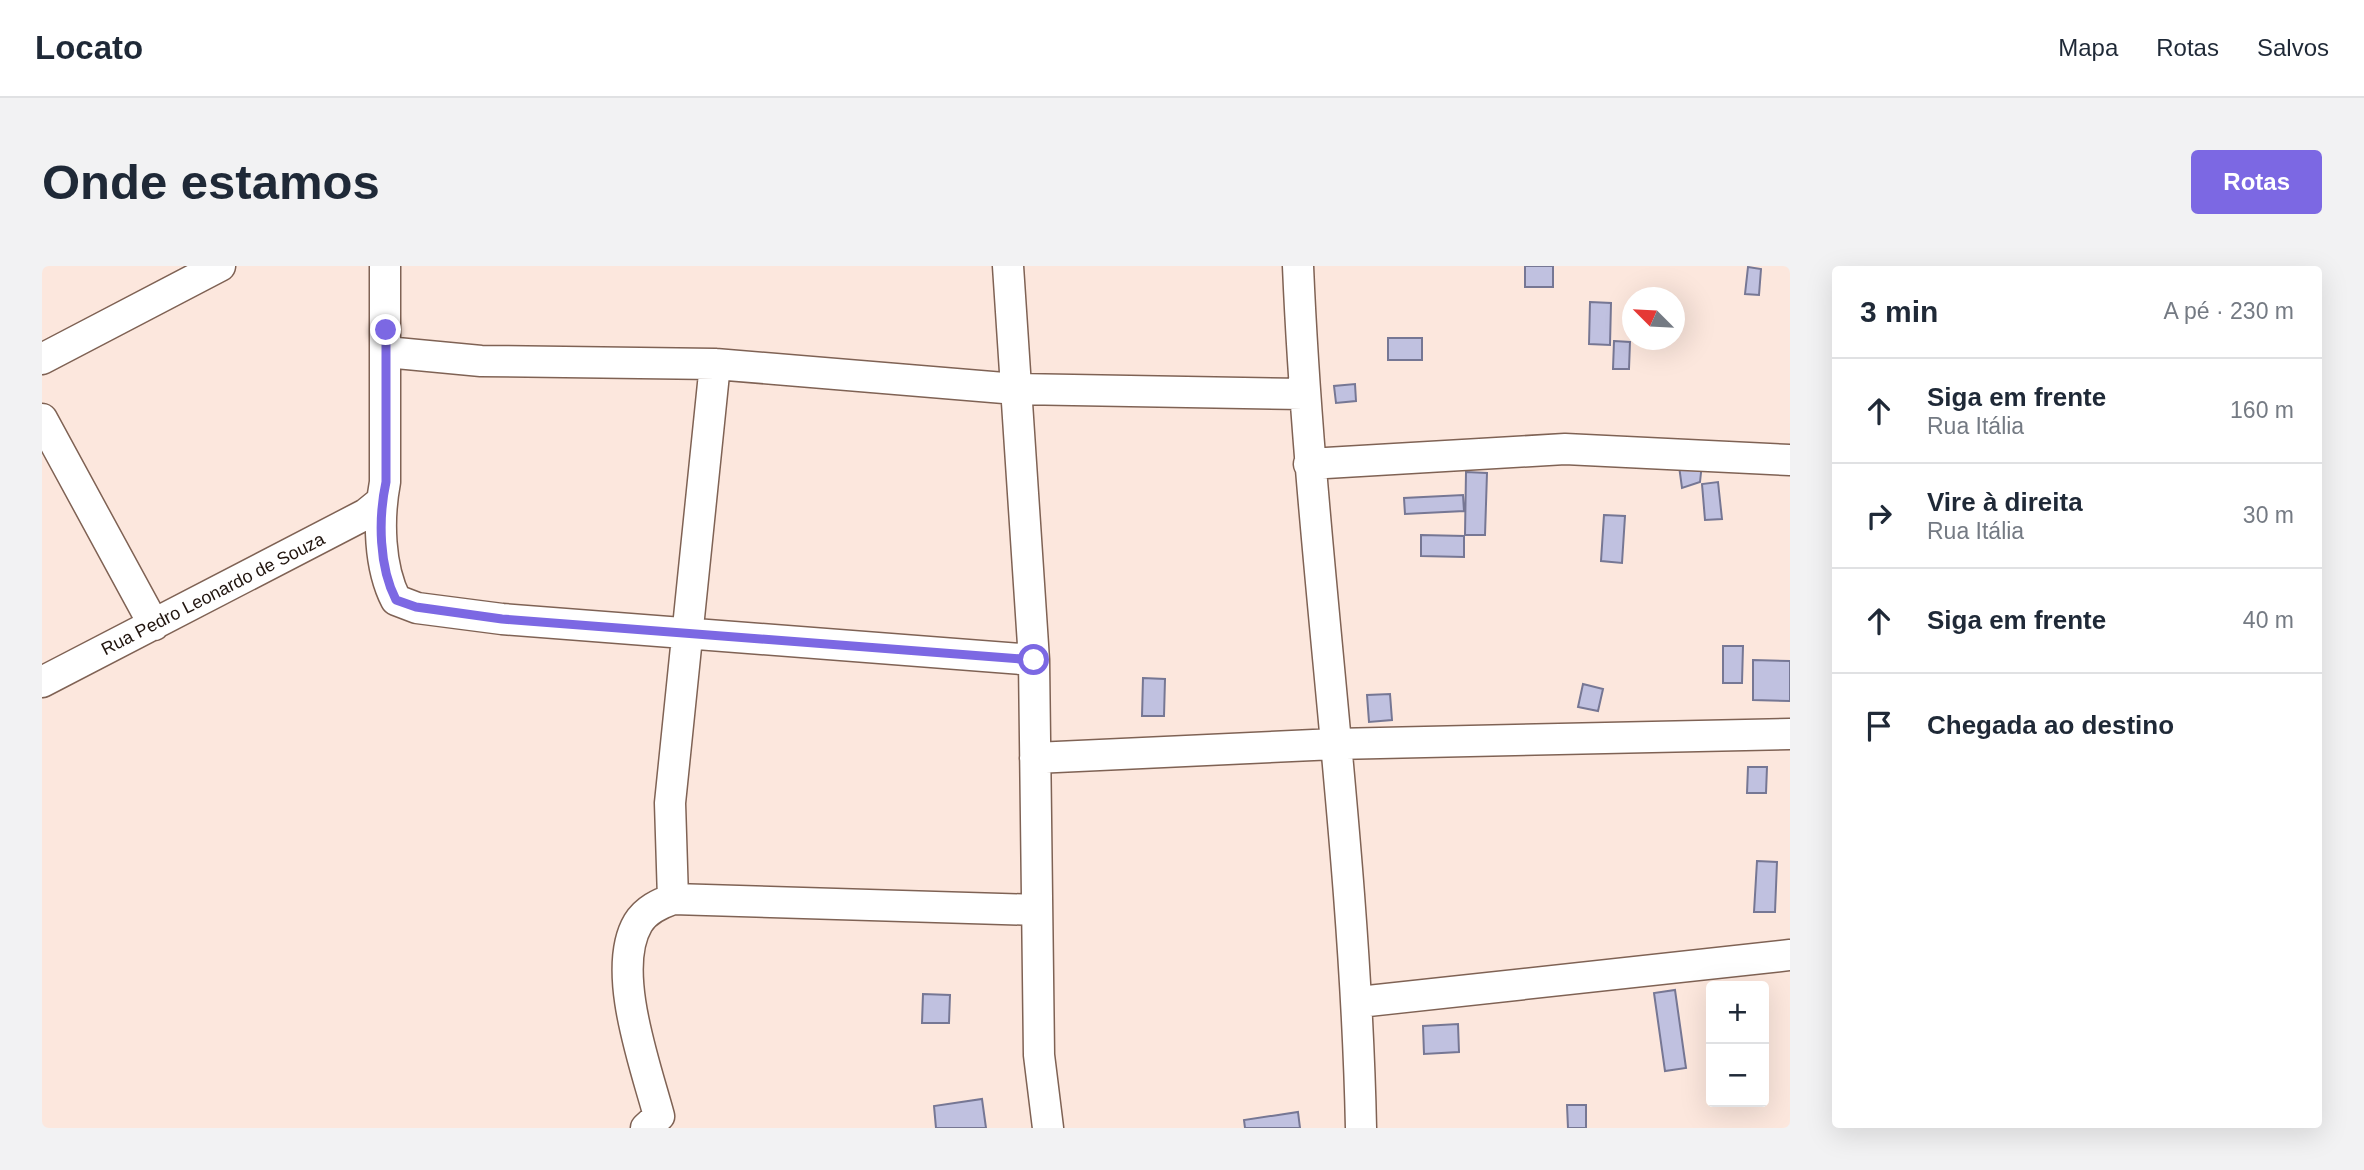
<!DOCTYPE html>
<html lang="pt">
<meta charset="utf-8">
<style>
body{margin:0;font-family:Arial,sans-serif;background:#f2f2f3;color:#1f2937}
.controls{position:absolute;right:21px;bottom:21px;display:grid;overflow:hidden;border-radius:7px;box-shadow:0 7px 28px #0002}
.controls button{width:63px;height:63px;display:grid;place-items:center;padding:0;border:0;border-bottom:2px solid #e0e1e3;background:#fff;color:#1f2937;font:35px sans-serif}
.compass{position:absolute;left:1580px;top:21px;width:63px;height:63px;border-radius:50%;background:#fff;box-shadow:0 7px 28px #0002;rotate:294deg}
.stop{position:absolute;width:21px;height:21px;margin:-16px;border:5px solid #7c68e3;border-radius:50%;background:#fff}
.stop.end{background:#7c68e3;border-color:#fff;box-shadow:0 2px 7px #0008}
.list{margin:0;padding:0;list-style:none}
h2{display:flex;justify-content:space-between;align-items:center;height:91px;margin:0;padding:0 28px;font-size:30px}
h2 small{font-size:23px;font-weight:400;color:#747a83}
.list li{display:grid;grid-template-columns:46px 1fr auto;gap:21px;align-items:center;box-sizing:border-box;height:105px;padding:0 28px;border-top:2px solid #e0e1e3}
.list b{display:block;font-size:26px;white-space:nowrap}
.list p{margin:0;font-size:23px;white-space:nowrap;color:#747a83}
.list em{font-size:23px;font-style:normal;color:#747a83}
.icon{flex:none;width:38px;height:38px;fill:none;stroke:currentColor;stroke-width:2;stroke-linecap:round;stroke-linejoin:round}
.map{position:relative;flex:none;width:1748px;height:862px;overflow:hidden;border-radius:7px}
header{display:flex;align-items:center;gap:42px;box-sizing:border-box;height:98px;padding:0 35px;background:#fff;border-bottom:2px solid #e0e1e3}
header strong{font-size:33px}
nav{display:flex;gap:38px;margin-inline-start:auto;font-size:24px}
.intro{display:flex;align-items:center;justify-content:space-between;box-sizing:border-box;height:168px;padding:0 42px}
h1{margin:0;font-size:49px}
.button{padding:18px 32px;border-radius:7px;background:#7c68e3;color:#fff;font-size:24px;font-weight:700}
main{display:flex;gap:42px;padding:0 42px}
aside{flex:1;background:#fff;border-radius:7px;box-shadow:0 7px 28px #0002}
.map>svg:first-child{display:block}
</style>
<header>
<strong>Locato</strong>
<nav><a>Mapa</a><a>Rotas</a><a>Salvos</a></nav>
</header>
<div class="intro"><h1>Onde estamos</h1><a class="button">Rotas</a></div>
<main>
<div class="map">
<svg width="1748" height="862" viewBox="0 0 1748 862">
<rect width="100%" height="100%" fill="#fce7dd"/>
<path fill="#c0c1e0" stroke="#767794" stroke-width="2" d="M 1483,0 L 1511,0 L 1511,21 L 1483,21 Z
M 1706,1 L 1719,3 L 1717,29 L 1703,28 Z
M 1548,36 L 1569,37 L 1568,79 L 1547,78 Z
M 1346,72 L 1380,72 L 1380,94 L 1346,94 Z
M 1572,75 L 1588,76 L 1587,103 L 1571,103 Z
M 1313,118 L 1314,135 L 1294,137 L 1292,120 Z
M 1660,197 L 1658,216 L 1640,222 L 1637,200 Z
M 1424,206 L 1445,207 L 1443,269 L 1423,269 Z
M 1676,216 L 1680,253 L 1663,254 L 1660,218 Z
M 1421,229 L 1422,245 L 1363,248 L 1362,232 Z
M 1562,249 L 1583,250 L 1580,297 L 1559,295 Z
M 1379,269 L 1422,270 L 1422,291 L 1379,290 Z
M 1681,380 L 1701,380 L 1700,417 L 1681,417 Z
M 1711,394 L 1748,395 L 1748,435 L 1711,434 Z
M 1101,412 L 1123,413 L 1122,450 L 1100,450 Z
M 1541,418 L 1561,423 L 1556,445 L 1536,441 Z
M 1348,428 L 1350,454 L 1327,456 L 1325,429 Z
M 1706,501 L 1725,501 L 1724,527 L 1705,527 Z
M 1715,595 L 1735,596 L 1733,646 L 1712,646 Z
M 1633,724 L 1644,802 L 1623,805 L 1612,727 Z
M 881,728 L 908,729 L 907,757 L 880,757 Z
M 1416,758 L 1417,786 L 1382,788 L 1381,760 Z
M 940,833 L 944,862 L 894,862 L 892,840 Z
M 1525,839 L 1544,839 L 1544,862 L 1526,862 Z
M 1256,846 L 1258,862 L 1203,862 L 1202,854 Z"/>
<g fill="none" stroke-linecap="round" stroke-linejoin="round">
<g stroke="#7f6254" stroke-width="33">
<path id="minor" d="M 343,0 L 343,216 C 336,253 337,301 354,334 L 375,342 L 460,353 L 992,394
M 966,0 L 992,394 L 997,789 L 1006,862
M 1256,0 C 1268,288 1313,574 1319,862
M 344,86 L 439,95 L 673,98 L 974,123 L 1261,128
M 0,93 L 178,0
M 0,153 L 112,359
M 1267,198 L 1523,183 L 1748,194
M 0,416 L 324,248 L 340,235
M 993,492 L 1293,478 L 1748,468
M 631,633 L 628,537 L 673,98
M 1317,736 L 1748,689
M 604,862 L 617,850 C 604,801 568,704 596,657 C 604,644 617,638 631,633 L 995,644"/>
</g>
<use href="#minor" stroke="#fff" stroke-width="30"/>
</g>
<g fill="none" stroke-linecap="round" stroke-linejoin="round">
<path stroke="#7c68e3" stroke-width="9" d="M 344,64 L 344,216 C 336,253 337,301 354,334 L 374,341 L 460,353 L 992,394"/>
</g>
<g text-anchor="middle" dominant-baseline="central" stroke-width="5" stroke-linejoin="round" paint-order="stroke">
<g font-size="18" fill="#20140e" stroke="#fff">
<text transform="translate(171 328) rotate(-27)">Rua Pedro Leonardo de Souza</text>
</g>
</g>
</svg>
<div class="controls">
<button>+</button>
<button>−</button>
</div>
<svg class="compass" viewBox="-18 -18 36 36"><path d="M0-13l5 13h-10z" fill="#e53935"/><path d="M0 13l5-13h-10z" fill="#747a83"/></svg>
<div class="stop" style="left:992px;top:394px"></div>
<div class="stop end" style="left:344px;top:64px"></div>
</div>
<aside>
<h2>3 min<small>A pé · 230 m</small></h2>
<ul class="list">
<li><svg class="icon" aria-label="ahead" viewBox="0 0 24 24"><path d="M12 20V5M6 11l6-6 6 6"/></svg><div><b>Siga em frente</b><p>Rua Itália</p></div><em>160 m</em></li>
<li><svg class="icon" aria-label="right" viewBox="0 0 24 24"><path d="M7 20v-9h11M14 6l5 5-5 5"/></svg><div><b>Vire à direita</b><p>Rua Itália</p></div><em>30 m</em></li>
<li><svg class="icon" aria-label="ahead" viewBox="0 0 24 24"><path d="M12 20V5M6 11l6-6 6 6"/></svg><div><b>Siga em frente</b></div><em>40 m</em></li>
<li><svg class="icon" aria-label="arrive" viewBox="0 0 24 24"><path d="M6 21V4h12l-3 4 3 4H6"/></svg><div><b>Chegada ao destino</b></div></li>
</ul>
</aside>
</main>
